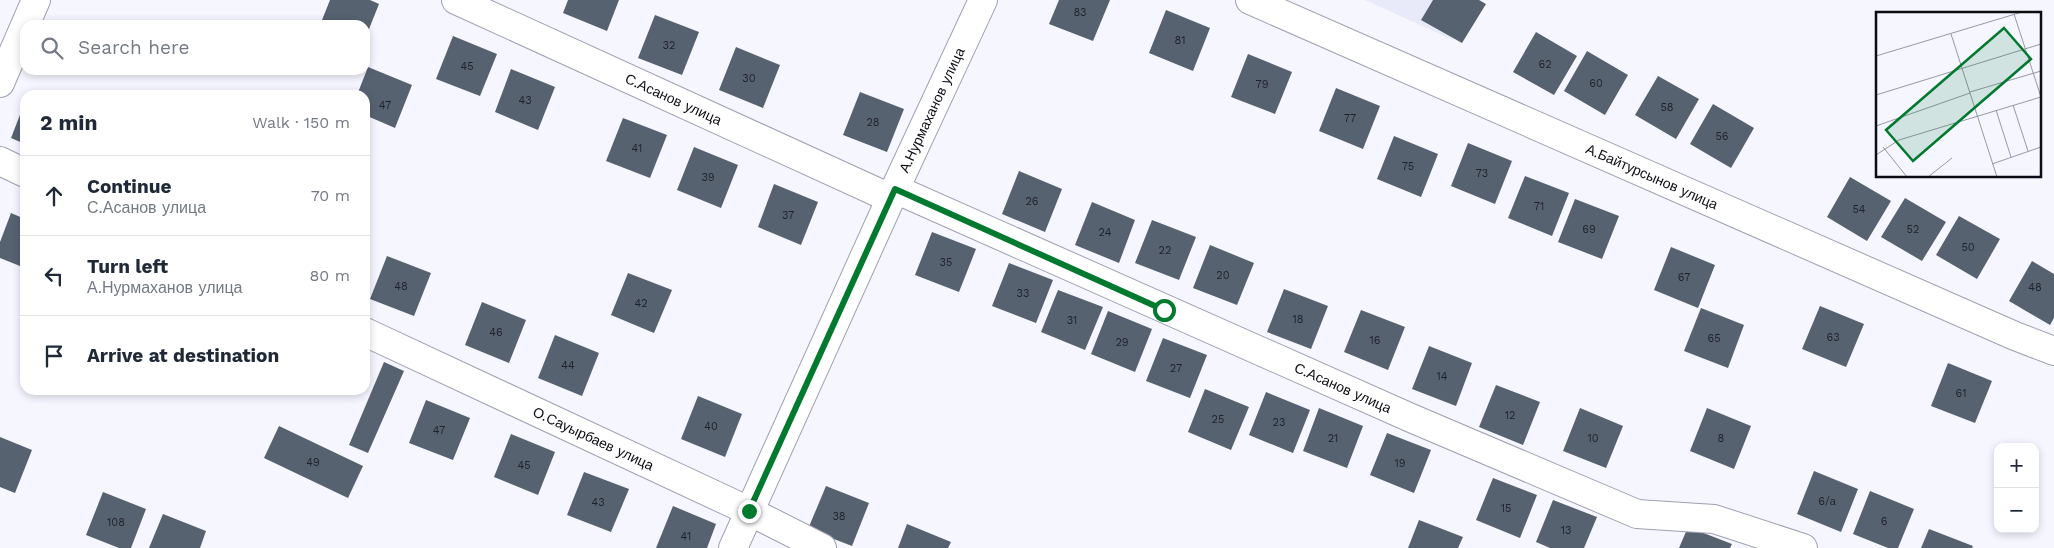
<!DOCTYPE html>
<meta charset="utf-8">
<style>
body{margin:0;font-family:"Work Sans",sans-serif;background:#f2f2f3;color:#1f2937}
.controls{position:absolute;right:15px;bottom:15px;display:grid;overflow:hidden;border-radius:10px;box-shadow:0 2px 8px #0003}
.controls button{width:45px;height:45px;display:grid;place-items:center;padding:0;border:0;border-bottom:1px solid #e0e1e3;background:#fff;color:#1f2937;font:25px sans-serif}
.stop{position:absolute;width:15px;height:15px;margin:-11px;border:4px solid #01792f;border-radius:50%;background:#fff}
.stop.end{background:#01792f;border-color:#fff;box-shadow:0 1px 5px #0008}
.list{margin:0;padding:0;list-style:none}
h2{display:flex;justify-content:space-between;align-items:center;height:65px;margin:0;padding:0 20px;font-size:21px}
h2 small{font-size:16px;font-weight:400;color:#747a83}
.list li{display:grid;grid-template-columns:32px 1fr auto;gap:15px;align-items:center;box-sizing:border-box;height:80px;padding:0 20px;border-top:1px solid #e0e1e3}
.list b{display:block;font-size:19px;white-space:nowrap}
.list p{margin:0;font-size:16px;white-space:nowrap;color:#747a83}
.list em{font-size:16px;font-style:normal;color:#747a83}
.icon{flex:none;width:28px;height:28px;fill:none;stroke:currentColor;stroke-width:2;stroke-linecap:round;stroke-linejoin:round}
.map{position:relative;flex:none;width:2054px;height:548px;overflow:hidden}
.search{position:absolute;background:#fff;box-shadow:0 2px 8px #0003;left:20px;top:20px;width:350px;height:55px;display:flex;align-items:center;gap:12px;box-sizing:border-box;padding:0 18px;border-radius:15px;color:#747a83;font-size:19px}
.panel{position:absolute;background:#fff;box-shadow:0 2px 8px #0003;left:20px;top:90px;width:350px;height:305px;border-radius:15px}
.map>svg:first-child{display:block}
</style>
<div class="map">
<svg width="2054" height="548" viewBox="0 0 2054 548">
<rect width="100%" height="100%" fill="#f5f6ff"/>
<path fill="#e8eafa" d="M 1365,0 L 1470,0 L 1453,40 Z"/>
<path fill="#576271" d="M 330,0 L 370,0 L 379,4 L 365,39 L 365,25 L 320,25 Z
M 568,0 L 619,0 L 607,31 L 563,13 Z
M 1059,0 L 1110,0 L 1093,41 L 1049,24 Z
M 1433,0 L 1479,0 L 1486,4 L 1462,43 L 1421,20 Z
M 1166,10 L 1210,28 L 1193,71 L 1149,53 Z
M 655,15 L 699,32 L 682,75 L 638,58 Z
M 1536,32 L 1577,56 L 1554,95 L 1513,72 Z
M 453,36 L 497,54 L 480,96 L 436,79 Z
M 736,47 L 780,65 L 763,108 L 719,90 Z
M 1587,51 L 1628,75 L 1605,115 L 1564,91 Z
M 1248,54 L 1292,72 L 1275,114 L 1231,97 Z
M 368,67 L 412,85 L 395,128 L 365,115 L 365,95 L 357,95 Z
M 511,69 L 555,87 L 538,130 L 495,112 Z
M 1658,76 L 1699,99 L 1676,139 L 1635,115 Z
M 1336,88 L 1380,106 L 1363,149 L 1319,131 Z
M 860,92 L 904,109 L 887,152 L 843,135 Z
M 25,102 L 25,144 L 11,138 Z
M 1713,104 L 1754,128 L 1731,168 L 1690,144 Z
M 623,118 L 667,135 L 650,178 L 606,161 Z
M 1394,136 L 1438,154 L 1421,197 L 1377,179 Z
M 1468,143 L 1512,161 L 1495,204 L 1451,186 Z
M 694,147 L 738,165 L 721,208 L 677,190 Z
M 1019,171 L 1062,189 L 1045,232 L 1002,214 Z
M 1525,176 L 1569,193 L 1552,236 L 1508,218 Z
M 1850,177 L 1891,201 L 1867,241 L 1827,217 Z
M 774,184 L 818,202 L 801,245 L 758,227 Z
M 1905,198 L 1946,222 L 1922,261 L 1881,237 Z
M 1575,199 L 1619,216 L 1602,259 L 1558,242 Z
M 1092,202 L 1135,220 L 1119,263 L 1075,245 Z
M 11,213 L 25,219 L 25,268 L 0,258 L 0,242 Z
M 1959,216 L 2000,239 L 1977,279 L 1936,255 Z
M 1152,220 L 1196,237 L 1179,280 L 1135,263 Z
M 932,232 L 976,249 L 959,292 L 915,275 Z
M 1210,245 L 1254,263 L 1237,305 L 1193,288 Z
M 1671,247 L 1715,265 L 1698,308 L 1654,290 Z
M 387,256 L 431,273 L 414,316 L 370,299 Z
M 2032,261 L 2054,274 L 2054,318 L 2050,325 L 2009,301 Z
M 1009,263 L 1053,280 L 1036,323 L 992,306 Z
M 628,273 L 672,290 L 654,333 L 611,315 Z
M 1284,289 L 1328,306 L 1311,349 L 1267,332 Z
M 1058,290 L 1103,307 L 1085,350 L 1041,332 Z
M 482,302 L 526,320 L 509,363 L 465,345 Z
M 1820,306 L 1864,324 L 1846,367 L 1802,349 Z
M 1701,308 L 1744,325 L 1728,368 L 1684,351 Z
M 1361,310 L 1405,327 L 1388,370 L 1344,352 Z
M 1108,311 L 1152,329 L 1135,372 L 1091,354 Z
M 555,335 L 599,353 L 582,396 L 538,378 Z
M 1163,338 L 1207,355 L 1190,398 L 1146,381 Z
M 1429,346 L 1472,363 L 1456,406 L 1412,389 Z
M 384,362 L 404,371 L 368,453 L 349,445 Z
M 1948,363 L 1992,381 L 1975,423 L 1931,406 Z
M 1496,385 L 1540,402 L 1523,445 L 1479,427 Z
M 1205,389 L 1249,407 L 1231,450 L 1188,432 Z
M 1266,392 L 1310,410 L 1293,453 L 1249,435 Z
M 698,396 L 742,414 L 725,457 L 681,439 Z
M 426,400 L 470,418 L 453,460 L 409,443 Z
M 1319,408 L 1363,426 L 1347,468 L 1303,451 Z
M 1580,408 L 1623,426 L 1606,468 L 1563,451 Z
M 1707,408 L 1751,426 L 1734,469 L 1690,451 Z
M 279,426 L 363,466 L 348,498 L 264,458 Z
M 1387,433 L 1431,450 L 1414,493 L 1370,475 Z
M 511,434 L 555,452 L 538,495 L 494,477 Z
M 0,437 L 32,450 L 15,493 L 0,487 Z
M 1814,471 L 1858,489 L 1841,532 L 1797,514 Z
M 584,472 L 629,489 L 611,532 L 567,515 Z
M 1493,478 L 1537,495 L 1520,538 L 1476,520 Z
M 826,486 L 869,503 L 852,546 L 808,529 Z
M 1870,491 L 1914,509 L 1898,548 L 1888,548 L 1853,534 Z
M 103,492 L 146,509 L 131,548 L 119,548 L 86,535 Z
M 1553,500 L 1597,517 L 1584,548 L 1550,548 L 1536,542 Z
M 673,506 L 716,524 L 707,548 L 656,548 Z
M 163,514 L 206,531 L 200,548 L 149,548 Z
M 1419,520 L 1463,537 L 1458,548 L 1408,548 Z
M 907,524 L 951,542 L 948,548 L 898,548 Z
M 1688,527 L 1732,544 L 1730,548 L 1679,548 Z
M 1929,529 L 1973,546 L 1972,548 L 1921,548 Z"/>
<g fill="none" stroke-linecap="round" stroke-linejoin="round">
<g stroke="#9ea0b3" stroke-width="30">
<g id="minor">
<path id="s1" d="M 456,0 L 890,198"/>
<path id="s2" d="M 1250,0 L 2015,336 L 2054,351"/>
<path d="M 0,83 L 36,0"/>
<path d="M 0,161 L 25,173"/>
<path id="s3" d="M 895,189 L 1411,418 L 1637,514 L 1714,519 L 1803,548"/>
<path id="s4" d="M 365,332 L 749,511 L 822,548"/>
<path id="s5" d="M 733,548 L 895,189 L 983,0"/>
</g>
</g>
<use href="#minor" stroke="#fff" stroke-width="28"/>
</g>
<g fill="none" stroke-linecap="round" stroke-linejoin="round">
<path stroke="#01792f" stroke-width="6" d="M 749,511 L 895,189 L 1164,310"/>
</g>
<g text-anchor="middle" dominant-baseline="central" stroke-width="4.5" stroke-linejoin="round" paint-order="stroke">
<g font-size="11" fill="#1f222a">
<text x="1080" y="12">83</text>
<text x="1180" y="40">81</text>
<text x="669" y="45">32</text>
<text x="1545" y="64">62</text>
<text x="467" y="66">45</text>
<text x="749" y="78">30</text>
<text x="1596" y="83">60</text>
<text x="1262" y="84">79</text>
<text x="525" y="100">43</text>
<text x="385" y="105">47</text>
<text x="1667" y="107">58</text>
<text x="1350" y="118">77</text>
<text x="873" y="122">28</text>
<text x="1722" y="136">56</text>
<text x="637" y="148">41</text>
<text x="1408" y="166">75</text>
<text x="1482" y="173">73</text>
<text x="708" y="177">39</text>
<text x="1032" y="201">26</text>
<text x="1539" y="206">71</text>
<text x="1859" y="209">54</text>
<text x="788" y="215">37</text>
<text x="1589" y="229">69</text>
<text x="1913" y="229">52</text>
<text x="1105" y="232">24</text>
<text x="1968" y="247">50</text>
<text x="1165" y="250">22</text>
<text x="946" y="262">35</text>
<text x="1223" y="275">20</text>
<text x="1684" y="277">67</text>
<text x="401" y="286">48</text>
<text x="2035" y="287">48</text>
<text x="1023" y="293">33</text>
<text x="641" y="303">42</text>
<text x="1298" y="319">18</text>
<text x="1072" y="320">31</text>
<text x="496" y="332">46</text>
<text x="1833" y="337">63</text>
<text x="1714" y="338">65</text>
<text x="1375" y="340">16</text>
<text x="1122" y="342">29</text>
<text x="568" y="365">44</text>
<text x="1176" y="368">27</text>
<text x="1442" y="376">14</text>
<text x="1961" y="393">61</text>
<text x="1510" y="415">12</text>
<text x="1218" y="419">25</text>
<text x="1279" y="422">23</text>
<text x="711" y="426">40</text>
<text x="439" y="430">47</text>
<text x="1333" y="438">21</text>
<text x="1593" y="438">10</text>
<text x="1721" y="438">8</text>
<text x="313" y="462">49</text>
<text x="1400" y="463">19</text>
<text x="524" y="465">45</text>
<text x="1827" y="501">6/а</text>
<text x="598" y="502">43</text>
<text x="1506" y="508">15</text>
<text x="839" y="516">38</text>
<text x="1884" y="521">6</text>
<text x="116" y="522">108</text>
<text x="1566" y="530">13</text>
<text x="686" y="536">41</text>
</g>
<g font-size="14" fill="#0c0d13" stroke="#f5f6ff">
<text stroke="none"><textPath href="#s1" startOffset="239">С.Асанов улица</textPath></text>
<text stroke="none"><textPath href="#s5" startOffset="481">А.Нурмаханов улица</textPath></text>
<text stroke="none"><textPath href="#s2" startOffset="439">А.Байтурсынов улица</textPath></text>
<text stroke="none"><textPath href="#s3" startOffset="490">С.Асанов улица</textPath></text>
<text stroke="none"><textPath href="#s4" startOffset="252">О.Сауырбаев улица</textPath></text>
</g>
</g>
<g transform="translate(1876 12)">
<rect width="165" height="165" fill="#f5f6ff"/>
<path fill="none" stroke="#9899a1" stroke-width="1" d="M 138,2 L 165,85M 75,22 L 121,165M 0,44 L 146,0M 94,80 L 165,59M 0,83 L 165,32M 137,93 L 152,139M 120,98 L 135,145M 0,114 L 94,81M 7,135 L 31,165M 0,143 L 23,128 L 165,85M 116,152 L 165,135M 52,165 L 76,146"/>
<path fill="#01792f" fill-opacity="0.15" stroke="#01792f" stroke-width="2.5" d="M 128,16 L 155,47 L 37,149 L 10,118 Z"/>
<rect width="165" height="165" fill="none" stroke="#0c0d13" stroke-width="2.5"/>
</g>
</svg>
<div class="controls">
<button>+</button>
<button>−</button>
</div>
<div class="stop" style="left:1164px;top:310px"></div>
<div class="stop end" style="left:749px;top:511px"></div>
<div class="search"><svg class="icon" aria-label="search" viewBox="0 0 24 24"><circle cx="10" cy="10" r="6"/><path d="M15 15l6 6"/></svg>Search here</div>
<section class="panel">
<h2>2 min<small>Walk · 150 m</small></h2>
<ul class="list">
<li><svg class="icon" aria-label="ahead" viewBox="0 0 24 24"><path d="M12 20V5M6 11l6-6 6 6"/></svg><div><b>Continue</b><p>С.Асанов улица</p></div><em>70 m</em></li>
<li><svg class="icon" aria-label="left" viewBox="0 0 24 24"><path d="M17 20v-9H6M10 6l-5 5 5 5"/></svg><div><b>Turn left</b><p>А.Нурмаханов улица</p></div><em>80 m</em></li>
<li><svg class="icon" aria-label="arrive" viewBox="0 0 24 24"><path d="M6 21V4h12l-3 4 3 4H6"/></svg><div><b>Arrive at destination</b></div></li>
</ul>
</section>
</div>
